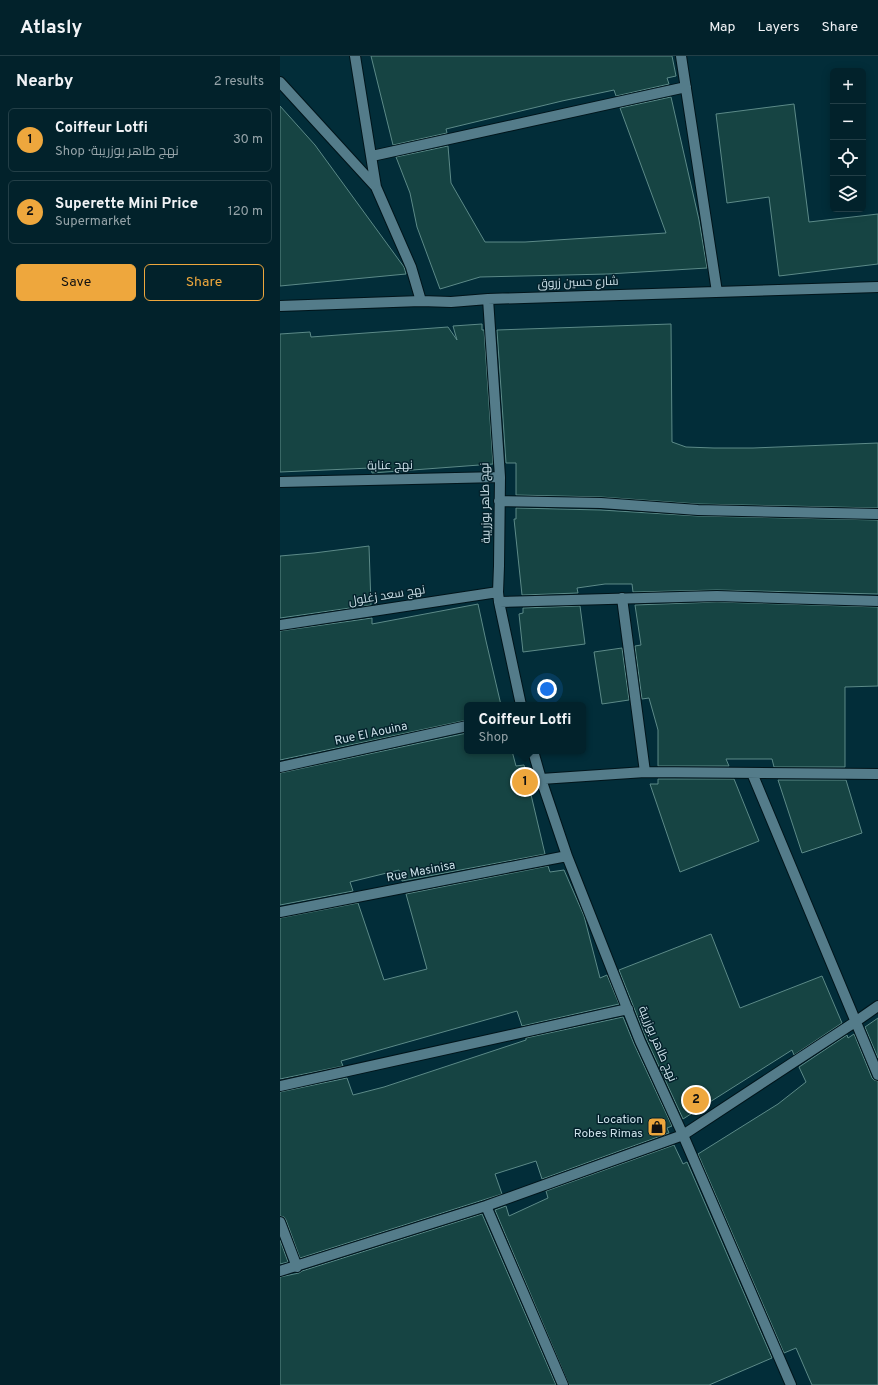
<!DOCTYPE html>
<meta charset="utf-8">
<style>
body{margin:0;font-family:Overpass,Cairo,sans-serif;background:#102f37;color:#f1f3f6}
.controls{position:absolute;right:12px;top:12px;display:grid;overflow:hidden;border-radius:6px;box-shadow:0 2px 10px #0003}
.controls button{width:36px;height:36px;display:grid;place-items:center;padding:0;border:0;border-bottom:1px solid #233f47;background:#02222b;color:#f1f3f6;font:20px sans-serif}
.you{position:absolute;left:267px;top:633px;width:14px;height:14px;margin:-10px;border:3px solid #fff;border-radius:50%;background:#1a73e8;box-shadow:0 0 0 6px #1a73e833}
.badge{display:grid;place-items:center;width:26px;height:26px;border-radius:50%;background:#eea73d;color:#111;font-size:13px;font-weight:700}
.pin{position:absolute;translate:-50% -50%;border:2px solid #fff;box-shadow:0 1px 4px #0006}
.popup{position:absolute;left:184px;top:646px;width:122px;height:52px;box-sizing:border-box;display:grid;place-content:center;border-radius:6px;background:#02222b;filter:drop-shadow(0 1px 3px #0005);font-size:13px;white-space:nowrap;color:#96a4a9}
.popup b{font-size:15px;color:#f1f3f6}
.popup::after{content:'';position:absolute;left:50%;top:100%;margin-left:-8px;border:8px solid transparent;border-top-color:#02222b}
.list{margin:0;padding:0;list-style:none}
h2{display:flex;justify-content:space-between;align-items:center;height:52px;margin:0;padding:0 16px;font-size:17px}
h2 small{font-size:13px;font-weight:400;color:#96a4a9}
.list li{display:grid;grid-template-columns:26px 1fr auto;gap:12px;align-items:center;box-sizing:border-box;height:64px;margin:0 8px 8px;padding:0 8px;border:1px solid #233f47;border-radius:6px}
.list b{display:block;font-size:15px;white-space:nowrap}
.list p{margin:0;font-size:13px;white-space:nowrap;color:#96a4a9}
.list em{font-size:13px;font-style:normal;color:#96a4a9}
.actions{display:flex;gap:8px;padding:12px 16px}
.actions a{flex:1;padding:9px 0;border:1px solid #eea73d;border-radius:6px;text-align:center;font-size:14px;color:#eea73d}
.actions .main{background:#eea73d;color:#111}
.icon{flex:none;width:22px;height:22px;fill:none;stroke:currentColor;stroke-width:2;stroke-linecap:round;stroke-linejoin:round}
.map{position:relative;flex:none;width:598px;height:1329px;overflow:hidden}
header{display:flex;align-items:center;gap:24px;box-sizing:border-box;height:56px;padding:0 20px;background:#02222b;border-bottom:1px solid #233f47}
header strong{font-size:19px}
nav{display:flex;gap:22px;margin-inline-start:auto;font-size:14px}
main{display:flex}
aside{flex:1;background:#02222b}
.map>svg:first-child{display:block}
</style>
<header>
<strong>Atlasly</strong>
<nav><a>Map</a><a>Layers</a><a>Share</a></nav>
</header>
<main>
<aside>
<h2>Nearby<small>2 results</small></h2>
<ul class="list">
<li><span class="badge">1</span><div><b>Coiffeur Lotfi</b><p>Shop · نهج طاهر بوزريبة</p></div><em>30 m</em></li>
<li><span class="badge">2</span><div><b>Superette Mini Price</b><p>Supermarket</p></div><em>120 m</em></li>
</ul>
<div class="actions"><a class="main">Save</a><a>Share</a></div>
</aside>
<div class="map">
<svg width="598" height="1329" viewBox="0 0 598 1329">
<rect width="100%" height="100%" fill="#022d39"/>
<path fill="#164443" stroke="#5c8a88" d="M 91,0 L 392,0 L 396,20 L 387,22 L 389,28 L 336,40 L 334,34 L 282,45 L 166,73 L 167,77 L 113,89 Z
M 391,41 L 419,164 L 427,212 L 328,218 L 200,221 L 160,233 L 137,171 L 130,137 L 116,101 L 168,90 L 171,127 L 205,186 L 245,186 L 386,177 L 340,52 Z
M 514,48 L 529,166 L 598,158 L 598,208 L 499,220 L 489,141 L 447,147 L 436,58 Z
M 0,50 L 35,89 L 124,211 L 126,218 L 0,230 Z
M 202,268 L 202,274 L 204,274 L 213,408 L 92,417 L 91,412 L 0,416 L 0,278 L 30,276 L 31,281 L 168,271 L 177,284 L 173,270 Z
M 391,268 L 392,386 L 406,391 L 434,392 L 473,392 L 598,387 L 598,452 L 418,448 L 321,441 L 236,439 L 236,407 L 226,407 L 217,274 Z
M 236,452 L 321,454 L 418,460 L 598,464 L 598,538 L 437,534 L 353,536 L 352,528 L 325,528 L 297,532 L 298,537 L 242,539 L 234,463 L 236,463 Z
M 89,490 L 91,549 L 0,562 L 0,500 L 34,497 Z
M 437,546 L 598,551 L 598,630 L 565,631 L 565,711 L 494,711 L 492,703 L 446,703 L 449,710 L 378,710 L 378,674 L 369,642 L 362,643 L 355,590 L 361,589 L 355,549 Z
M 198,548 L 206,585 L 221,649 L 187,649 L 187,664 L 0,704 L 0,575 L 92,562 L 92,568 Z
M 300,550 L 305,588 L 243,596 L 239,558 L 243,557 L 243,552 Z
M 342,592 L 349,644 L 322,648 L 314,596 Z
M 187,677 L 187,695 L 232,695 L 236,710 L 244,709 L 265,798 L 122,825 L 119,814 L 70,826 L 73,835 L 0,849 L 0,717 Z
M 378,723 L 454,723 L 479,785 L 400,816 L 370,728 L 378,728 Z
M 498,724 L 566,724 L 582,777 L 522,797 Z
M 268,810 L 270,816 L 284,814 L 304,860 L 320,922 L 327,919 L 339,948 L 242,970 L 237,955 L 61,1005 L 63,1010 L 0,1023 L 0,862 L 78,847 L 104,924 L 147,913 L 126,838 Z
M 431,878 L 460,952 L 542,920 L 562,967 L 514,999 L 512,994 L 403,1063 L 366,982 L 339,914 Z
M 343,961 L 354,988 L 392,1070 L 387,1072 L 389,1077 L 262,1123 L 256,1105 L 215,1118 L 222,1138 L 20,1202 L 6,1164 L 4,1161 L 0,1160 L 0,1036 L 67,1022 L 73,1039 L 104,1031 L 246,984 L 246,982 Z
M 598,962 L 598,1002 L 585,971 Z
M 574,978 L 592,1022 L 594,1024 L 598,1025 L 598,1329 L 532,1329 L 516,1292 L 504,1297 L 418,1098 L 498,1048 L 526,1026 L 519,1011 L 567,979 L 568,982 Z
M 394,1089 L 403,1108 L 407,1106 L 492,1302 L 429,1329 L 289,1329 L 215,1154 L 226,1150 L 229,1160 L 268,1142 L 266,1135 Z
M 202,1158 L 276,1329 L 0,1329 L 0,1221 L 19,1217 L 22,1215 Z
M 0,1184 L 8,1206 L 0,1208 Z"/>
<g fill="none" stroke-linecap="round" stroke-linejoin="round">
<g stroke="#01141a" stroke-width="12">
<path id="minor" d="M 75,0 L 96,131
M 401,0 L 437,236
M 0,26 L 96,131 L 131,211 L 141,245
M 92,100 L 406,31
M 208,243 L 220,421 L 219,510 L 218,536 L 219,546 L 241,649
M 0,250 L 141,245 L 171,246 L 208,243 L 598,231
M 0,426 L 220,421
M 219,445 L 321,447 L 418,454 L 598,458
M 342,542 L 365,716
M 219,546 L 437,540 L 598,545
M 0,569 L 218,536
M 253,695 L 261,723 L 287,800 L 360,985 L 403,1079 L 511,1329
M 0,711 L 187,670
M 472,717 L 598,1019
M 261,723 L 365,716 L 598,718
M 0,856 L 287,800
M 0,1030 L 348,953
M 206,1150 L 283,1329
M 0,1166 L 17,1211
M 0,1215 L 206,1150 L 403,1079 L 575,966 L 598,950"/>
</g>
<use href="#minor" stroke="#547c8a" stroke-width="10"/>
</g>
<defs>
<g id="shop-square" transform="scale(1)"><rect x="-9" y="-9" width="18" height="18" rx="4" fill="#eea73d" stroke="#04222c"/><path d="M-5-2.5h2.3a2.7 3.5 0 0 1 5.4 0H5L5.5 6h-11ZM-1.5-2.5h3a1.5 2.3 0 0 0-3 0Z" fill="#111"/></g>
</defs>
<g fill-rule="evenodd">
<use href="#shop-square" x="377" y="1071"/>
</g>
<g text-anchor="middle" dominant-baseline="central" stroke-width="3" stroke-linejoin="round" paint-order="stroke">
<g font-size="12" fill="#cbe0e8" stroke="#04222c">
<text transform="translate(298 227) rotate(-2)">شارع حسين زروق</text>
<text transform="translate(110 410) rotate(-1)">نهج عنابة</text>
<text transform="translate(206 447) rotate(-91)">نهج طاهر بوزريبة</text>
<text transform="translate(107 540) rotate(-9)">نهج سعد زغلول</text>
<text transform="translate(91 678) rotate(-12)">Rue El Aouina</text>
<text transform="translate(141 816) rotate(-11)">Rue Masinisa</text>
<text transform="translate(377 988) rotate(67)">نهج طاهر بوزريبة</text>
</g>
<g font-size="12" fill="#cbe0e8" stroke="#04222c" text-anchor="end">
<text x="363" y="1064">Location<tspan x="363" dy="14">Robes Rimas</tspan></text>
</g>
</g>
</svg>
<div class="controls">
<button>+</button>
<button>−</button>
<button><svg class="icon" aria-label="locate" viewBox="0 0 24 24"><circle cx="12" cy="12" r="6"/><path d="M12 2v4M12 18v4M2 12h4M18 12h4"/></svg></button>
<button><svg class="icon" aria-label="layers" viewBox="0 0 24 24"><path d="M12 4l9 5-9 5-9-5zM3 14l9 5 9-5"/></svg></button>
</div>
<div class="you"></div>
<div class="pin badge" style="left:245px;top:726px">1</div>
<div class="popup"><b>Coiffeur Lotfi</b>Shop</div>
<div class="pin badge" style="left:416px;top:1044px">2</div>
</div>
</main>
